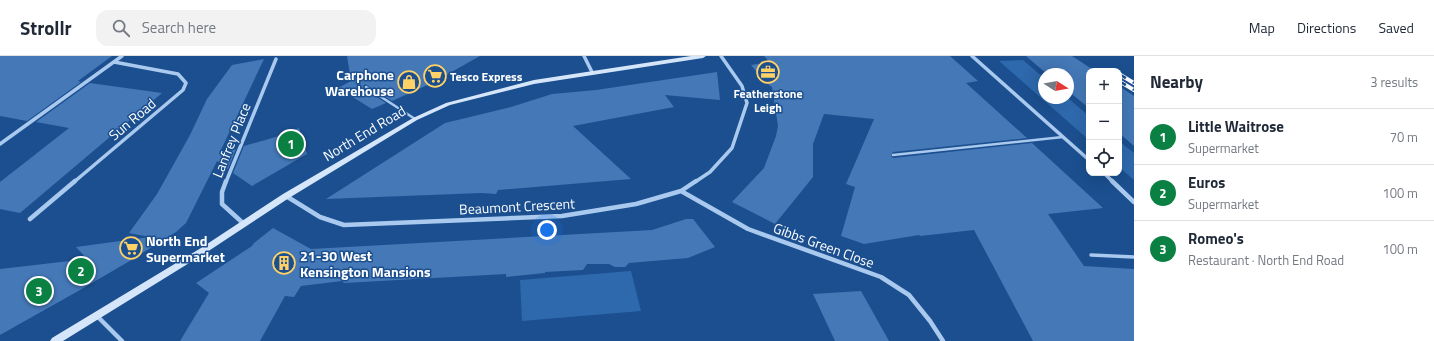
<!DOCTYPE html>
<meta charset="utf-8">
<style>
body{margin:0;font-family:"Titillium Web",sans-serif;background:#f2f2f3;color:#1f2937}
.controls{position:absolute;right:12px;top:12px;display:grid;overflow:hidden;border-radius:8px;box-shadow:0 4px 16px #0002}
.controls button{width:36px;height:36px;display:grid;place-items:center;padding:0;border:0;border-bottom:1px solid #e0e1e3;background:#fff;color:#1f2937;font:20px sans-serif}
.compass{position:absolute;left:1038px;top:12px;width:36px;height:36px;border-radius:50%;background:#fff;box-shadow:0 4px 16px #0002;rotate:101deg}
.you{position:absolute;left:547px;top:174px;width:14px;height:14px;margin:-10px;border:3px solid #fff;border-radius:50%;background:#1a73e8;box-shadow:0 0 0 6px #1a73e833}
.badge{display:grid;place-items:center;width:26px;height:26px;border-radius:50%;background:#0b8043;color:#fff;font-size:13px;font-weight:700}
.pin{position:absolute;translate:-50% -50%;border:2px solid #fff;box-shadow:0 1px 4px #0006}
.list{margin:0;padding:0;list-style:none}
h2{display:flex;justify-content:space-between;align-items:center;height:52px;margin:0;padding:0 16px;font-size:17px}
h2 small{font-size:13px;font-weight:400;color:#747a83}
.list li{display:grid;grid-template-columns:26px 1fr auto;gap:12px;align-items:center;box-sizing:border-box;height:56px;padding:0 16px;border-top:1px solid #e0e1e3}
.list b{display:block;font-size:15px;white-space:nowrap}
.list p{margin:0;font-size:13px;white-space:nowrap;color:#747a83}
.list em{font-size:13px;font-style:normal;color:#747a83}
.icon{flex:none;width:22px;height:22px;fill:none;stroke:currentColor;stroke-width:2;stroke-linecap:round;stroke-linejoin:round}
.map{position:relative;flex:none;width:1134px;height:285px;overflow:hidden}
header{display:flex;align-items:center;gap:24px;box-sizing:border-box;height:56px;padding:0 20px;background:#fff;border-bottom:1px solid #e0e1e3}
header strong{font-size:19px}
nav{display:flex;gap:22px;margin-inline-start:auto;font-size:14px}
.search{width:280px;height:36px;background:#f2f2f3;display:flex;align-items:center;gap:10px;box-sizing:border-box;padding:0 14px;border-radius:12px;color:#747a83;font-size:15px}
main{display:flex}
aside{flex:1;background:#fff}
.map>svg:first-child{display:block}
</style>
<header>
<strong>Strollr</strong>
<div class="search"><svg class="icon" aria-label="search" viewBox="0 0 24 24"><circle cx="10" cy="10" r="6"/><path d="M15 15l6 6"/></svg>Search here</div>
<nav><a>Map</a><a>Directions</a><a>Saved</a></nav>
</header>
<main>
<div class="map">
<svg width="1134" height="285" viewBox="0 0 1134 285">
<rect width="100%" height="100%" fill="#1b4f8f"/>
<path fill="#2e69ad" d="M 1023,4 L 1044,22 L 1044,42 L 1068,42 L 1089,60 L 1089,84 L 999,5 Z
M 1119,85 L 1134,97 L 1134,124 L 1119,111 Z
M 631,215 L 641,255 L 522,265 L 520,224 Z"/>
<path fill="#4478b7" d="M 0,0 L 112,0 L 78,25 L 81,26 L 27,65 L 0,60 Z
M 347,0 L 480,0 L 432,27 L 392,45 L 365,28 L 363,30 L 364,33 L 386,47 L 372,53 L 338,32 L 351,25 Z
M 764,0 L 950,0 L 978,25 L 966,27 L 1027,82 L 893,96 L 891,100 L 893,102 L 1032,87 L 1103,152 L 1048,158 L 1084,210 L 1134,213 L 1134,285 L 1033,285 L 974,174 L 920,180 L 919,179 L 864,188 L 841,180 L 855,131 L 846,128 L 874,63 L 824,58 L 813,88 L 813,121 L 775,168 L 732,146 L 764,112 L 776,80 L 778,70 L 772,31 L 765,26 L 751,9 L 770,6 Z
M 1026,0 L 1072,0 L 1095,15 L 1089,15 L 1089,52 L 1068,35 L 1068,18 L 1047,18 Z
M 264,3 L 219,98 L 236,93 L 228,113 L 217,105 L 186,167 L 176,176 L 128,206 L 80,234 L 0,279 L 0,213 L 87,203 L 76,191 L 150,181 L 129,177 L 157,138 L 190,79 L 207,43 L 232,9 Z
M 717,16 L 720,44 L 665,39 L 674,51 L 573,70 L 631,123 L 498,134 L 496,138 L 482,137 L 326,143 L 445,67 L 511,51 L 552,38 L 596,34 Z
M 90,27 L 162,37 L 20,157 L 0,153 L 0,126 L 69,72 L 36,66 Z
M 1119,30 L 1134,40 L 1134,90 L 1119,77 Z
M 299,72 L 307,98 L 252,130 L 233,117 L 244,90 L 286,78 Z
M 686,163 L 693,163 L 715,191 L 688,202 L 629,207 L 625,211 L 615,211 L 609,208 L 587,208 L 583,214 L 545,216 L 545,217 L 506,221 L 506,218 L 344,227 L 342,225 L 301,230 L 294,241 L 285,240 L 260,285 L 180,285 L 209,237 L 196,227 L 252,190 L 254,187 L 273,172 L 311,193 L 652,174 Z
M 861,235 L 889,285 L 835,285 L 813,238 Z"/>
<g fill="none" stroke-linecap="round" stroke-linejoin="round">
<path stroke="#a9c9ee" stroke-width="2.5" d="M 366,31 L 415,63
M 893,99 L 1063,81"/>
<path stroke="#a9c9ee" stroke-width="3.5" d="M 1091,199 L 1134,201"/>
<path stroke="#a9c9ee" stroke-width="3.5" d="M 584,0 L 592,16
M 972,0 L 1089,104
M 0,88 L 122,0
M 1104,117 L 1113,126
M 74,126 L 183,34 L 186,27 L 178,18 L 114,6
M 226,126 L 276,3
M 695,126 L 710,116 L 732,92 L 747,47 L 742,30 L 721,0"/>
<path stroke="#a9c9ee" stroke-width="4.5" d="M 226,125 L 222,136 L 222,148 L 244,168
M 1112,125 L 1134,146
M 681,135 L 748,173 L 881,221 L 909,239 L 930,265 L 943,285
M 286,140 L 320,161 L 344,169 L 562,160 L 636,148 L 681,135 L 696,125
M 30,163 L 75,125
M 97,260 L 122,285"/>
<path fill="#d6e6fa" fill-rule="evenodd" d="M 691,0 L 706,0 L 703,2 L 534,28 L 450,49 L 417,64 L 289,142 L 207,196 L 63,285 L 50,285 L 52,282 L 201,192 L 283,138 L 413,62 L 446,47 L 534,24 Z"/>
<g stroke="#fff" stroke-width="4">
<path id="rail" d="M 1119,18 L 1134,27
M 1119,25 L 1134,34"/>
</g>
<use href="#rail" stroke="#1b4f8f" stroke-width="2.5" stroke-dasharray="8" stroke-linecap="butt"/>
</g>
<defs>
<g id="office-ring" transform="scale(1.15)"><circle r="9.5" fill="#1b4f8f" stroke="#ffd166" stroke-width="1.5"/><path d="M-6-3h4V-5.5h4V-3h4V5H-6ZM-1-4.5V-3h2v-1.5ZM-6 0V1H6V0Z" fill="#ffd166"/></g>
<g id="supermarket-ring" transform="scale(1.15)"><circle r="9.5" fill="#1b4f8f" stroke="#ffd166" stroke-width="1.5"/><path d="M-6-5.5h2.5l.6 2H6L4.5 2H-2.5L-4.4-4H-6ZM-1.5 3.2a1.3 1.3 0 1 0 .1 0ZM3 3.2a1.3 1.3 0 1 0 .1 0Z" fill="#ffd166"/></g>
<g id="shop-ring" transform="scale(1.15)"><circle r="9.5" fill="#1b4f8f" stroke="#ffd166" stroke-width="1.5"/><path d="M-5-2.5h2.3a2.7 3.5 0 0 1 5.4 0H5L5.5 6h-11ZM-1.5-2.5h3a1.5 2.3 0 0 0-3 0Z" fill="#ffd166"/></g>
<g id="building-ring" transform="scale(1.15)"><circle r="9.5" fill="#1b4f8f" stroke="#ffd166" stroke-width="1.5"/><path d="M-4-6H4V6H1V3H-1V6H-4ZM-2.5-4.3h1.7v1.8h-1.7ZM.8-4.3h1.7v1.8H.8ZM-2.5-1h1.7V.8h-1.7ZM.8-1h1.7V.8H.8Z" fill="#ffd166"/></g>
</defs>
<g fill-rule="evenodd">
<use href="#office-ring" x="768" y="16"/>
<use href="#supermarket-ring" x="435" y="20"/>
<use href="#shop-ring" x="409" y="26"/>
<use href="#supermarket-ring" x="131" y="192"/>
<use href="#building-ring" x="284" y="207"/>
</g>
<g text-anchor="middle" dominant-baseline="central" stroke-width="3" stroke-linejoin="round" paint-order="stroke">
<g font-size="12" font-weight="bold" fill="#fff" stroke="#1b4f8f" text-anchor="start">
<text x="450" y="20">Tesco Express</text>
<text x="768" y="37" text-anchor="middle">Featherstone<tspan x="768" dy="14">Leigh</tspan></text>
</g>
<g font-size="14" font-weight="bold" fill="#fff" stroke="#1b4f8f" text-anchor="start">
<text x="394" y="18" text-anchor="end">Carphone<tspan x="394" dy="16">Warehouse</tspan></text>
<text x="146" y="184">North End<tspan x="146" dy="16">Supermarket</tspan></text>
<text x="300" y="199">21-30 West<tspan x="300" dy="16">Kensington Mansions</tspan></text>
</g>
<g font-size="14" fill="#fff" stroke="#1b4f8f">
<text transform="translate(132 63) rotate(-40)">Sun Road</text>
<text transform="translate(364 77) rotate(-31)">North End Road</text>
<text transform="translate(231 84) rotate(-68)">Lanfrey Place</text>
<text transform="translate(517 150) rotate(-3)">Beaumont Crescent</text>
<text transform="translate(824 189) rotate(20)">Gibbs Green Close</text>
</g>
</g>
</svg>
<div class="controls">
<button>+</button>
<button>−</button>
<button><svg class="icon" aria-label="locate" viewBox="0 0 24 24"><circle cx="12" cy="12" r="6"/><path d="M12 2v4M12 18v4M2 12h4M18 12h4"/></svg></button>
</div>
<svg class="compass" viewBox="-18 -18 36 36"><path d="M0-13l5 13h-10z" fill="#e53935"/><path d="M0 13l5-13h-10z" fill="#747a83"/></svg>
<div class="you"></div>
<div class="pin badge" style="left:291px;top:88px">1</div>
<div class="pin badge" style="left:81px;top:215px">2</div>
<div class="pin badge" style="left:39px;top:235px">3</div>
</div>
<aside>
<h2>Nearby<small>3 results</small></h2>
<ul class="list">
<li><span class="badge">1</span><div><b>Little Waitrose</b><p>Supermarket</p></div><em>70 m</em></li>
<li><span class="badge">2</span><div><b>Euros</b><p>Supermarket</p></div><em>100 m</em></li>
<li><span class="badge">3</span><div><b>Romeo's</b><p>Restaurant · North End Road</p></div><em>100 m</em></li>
</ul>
</aside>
</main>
